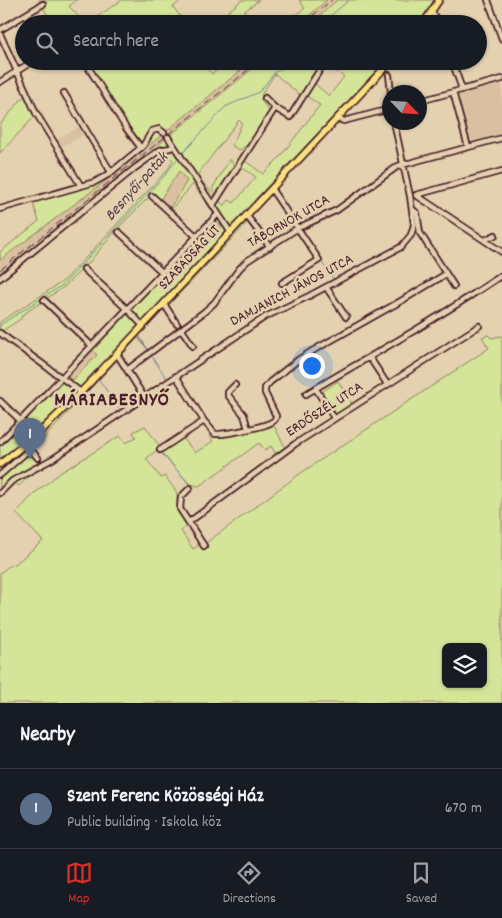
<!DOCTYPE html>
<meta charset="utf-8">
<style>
body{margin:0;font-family:Dekko,sans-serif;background:#20242c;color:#f1f3f6}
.controls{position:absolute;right:15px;bottom:15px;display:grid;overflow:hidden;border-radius:8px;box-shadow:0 1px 4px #0004}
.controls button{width:45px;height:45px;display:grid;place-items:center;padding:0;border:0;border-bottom:1px solid #363941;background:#171b24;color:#f1f3f6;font:25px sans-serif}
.compass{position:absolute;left:382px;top:85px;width:45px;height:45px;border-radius:50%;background:#171b24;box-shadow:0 1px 4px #0004;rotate:115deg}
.you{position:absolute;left:311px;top:365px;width:18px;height:18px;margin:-12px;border:4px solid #fff;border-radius:50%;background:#1a73e8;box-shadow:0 0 0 8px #1a73e833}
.badge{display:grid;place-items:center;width:32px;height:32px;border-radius:50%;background:#d93025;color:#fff;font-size:16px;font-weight:700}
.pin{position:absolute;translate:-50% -41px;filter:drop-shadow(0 1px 2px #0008)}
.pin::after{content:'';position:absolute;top:26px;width:18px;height:15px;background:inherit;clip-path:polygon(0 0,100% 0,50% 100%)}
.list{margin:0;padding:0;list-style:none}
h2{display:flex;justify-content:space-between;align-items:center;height:65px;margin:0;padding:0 20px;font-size:21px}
h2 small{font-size:16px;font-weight:400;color:#9ea1a6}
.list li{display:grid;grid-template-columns:32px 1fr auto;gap:15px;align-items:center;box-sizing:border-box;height:80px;padding:0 20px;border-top:1px solid #363941}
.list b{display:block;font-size:19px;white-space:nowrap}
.list p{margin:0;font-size:16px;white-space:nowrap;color:#9ea1a6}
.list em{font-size:16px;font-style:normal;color:#9ea1a6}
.icon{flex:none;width:28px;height:28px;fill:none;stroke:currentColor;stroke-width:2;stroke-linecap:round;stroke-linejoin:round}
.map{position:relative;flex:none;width:502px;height:703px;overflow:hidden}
.search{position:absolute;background:#171b24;box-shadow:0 1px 4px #0004;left:15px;right:15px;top:15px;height:55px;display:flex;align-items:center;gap:12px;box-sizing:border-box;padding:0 18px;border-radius:28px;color:#9ea1a6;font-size:19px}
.sheet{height:145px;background:#171b24}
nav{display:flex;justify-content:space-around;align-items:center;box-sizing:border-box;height:70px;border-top:1px solid #363941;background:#171b24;font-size:14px;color:#9ea1a6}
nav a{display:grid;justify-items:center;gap:2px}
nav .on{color:#d93025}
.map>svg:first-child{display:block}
</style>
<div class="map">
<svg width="502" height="703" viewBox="0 0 502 703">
<rect width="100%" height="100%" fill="#e3d1af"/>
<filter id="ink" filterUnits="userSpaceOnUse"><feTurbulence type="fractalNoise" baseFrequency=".02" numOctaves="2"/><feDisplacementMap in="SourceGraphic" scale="10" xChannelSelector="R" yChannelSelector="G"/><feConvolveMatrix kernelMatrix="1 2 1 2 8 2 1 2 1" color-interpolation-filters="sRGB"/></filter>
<g filter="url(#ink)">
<path fill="#dac0a0" d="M 327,0 L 337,0 L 315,20 L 308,24 L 299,24 Z
M 252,61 L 262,61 L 0,273 L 0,260 L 108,179 Z
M 502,82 L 502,134 L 469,142 L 457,94 Z
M 81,126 L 85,134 L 59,148 L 55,140 Z
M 178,170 L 187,181 L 170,208 L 160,200 Z
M 216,221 L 222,227 L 207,242 L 201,236 Z
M 197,240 L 203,246 L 186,265 L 179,259 Z
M 147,292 L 153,297 L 138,312 L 132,306 Z
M 92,349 L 97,355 L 73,381 L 67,376 Z"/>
<path fill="#d4e498" stroke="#8f8262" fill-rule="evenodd" d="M 39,0 L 77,0 L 69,6 L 85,24 L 53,24 Z
M 122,0 L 182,0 L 173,7 L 186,24 L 86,24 Z
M 242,0 L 259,0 L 228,24 L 213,24 Z
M 299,0 L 327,0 L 299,24 L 286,24 L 305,8 Z
M 337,0 L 436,0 L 426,16 L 419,24 L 308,24 L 322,14 Z
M 79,61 L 199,61 L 212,74 L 229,61 L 252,61 L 108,179 L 0,260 L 0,252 L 39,221 L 31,197 L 102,176 L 138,147 Z
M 262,61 L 322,61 L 300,95 L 275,74 L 262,93 L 261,101 L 270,112 L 252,141 L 240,150 L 232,146 L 242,123 L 239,120 L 198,174 L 204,184 L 224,206 L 229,200 L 234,203 L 256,177 L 240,166 L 244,160 L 263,174 L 280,157 L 320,105 L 305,95 L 314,83 L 329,96 L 344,77 L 324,61 L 385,61 L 241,217 L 247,223 L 139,336 L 149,351 L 138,338 L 33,450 L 46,465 L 29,476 L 19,486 L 14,481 L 0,495 L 0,439 L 214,214 L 193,184 L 168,213 L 149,197 L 117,229 L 82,271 L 81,270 L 65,286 L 21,316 L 22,318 L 2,331 L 0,330 L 0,322 L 65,280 L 169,168 L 173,160 L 162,150 L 147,161 L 0,283 L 0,273 ZM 179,171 L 187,181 L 170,208 L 160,200 ZM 216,221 L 222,227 L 208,242 L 201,236 ZM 196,240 L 203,246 L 185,265 L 179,258 ZM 92,350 L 97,355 L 72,381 L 68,376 Z
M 25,95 L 35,116 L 0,153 L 0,125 Z
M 230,159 L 235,168 L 217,195 L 212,189 Z
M 488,335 L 491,338 L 502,336 L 502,703 L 0,703 L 0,573 L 9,566 L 15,564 L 43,541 L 16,513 L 35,493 L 60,473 L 120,436 L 126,443 L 136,437 L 133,432 L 145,426 L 160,447 L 146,459 L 161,478 L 165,476 L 177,493 L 177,508 L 189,524 L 181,531 L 193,549 L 201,544 L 206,543 L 301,473 L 489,348 L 482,337 ZM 446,647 L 483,647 L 483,684 L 446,684 Z
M 338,381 L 352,404 L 336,414 L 322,392 Z
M 270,424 L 274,426 L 285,447 L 276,454 L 271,446 L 265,450 L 259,443 L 199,486 L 190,484 L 161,453 L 183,438 L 195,453 L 213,441 L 209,435 L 211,433 L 220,436 Z"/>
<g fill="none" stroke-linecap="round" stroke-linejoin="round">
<path stroke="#7289a0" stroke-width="1" d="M 321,24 L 349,0
M 181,155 L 225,107 L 259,92 L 275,72 L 281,69 L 287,61
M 320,260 L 334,280
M 0,325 L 64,284 L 165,175 L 178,158
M 139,337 L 148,350
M 151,355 L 167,379
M 99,380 L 121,410
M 162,453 L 190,485"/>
<g stroke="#4a1f2b" stroke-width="8">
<path id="minor" d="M 488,0 L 502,39
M 432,12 L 439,24
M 0,30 L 43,4
M 0,34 L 36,113 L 81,186
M 452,61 L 462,89
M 90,70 L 126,128 L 141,148
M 389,75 L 391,92
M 0,82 L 33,61
M 453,92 L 468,147
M 64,93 L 111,172
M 420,101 L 502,79
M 275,108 L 290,117 L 321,68
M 337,119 L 344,121 L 390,109
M 168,137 L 231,233
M 272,190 L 319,260 L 282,283
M 416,195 L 502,252
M 416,195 L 502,171
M 152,196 L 196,236
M 213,205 L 275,108 L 265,98
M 0,209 L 95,182 L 109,174 L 143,146 L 152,131 L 159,129 L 164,133
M 412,209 L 417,213 L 420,233 L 454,286
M 247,216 L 270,247
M 119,232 L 162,272
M 485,240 L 495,235
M 84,269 L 129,311 L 143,326
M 0,278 L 135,168 L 160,150 L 170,148 L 174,146
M 326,287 L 346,317
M 44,300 L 92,346
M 164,304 L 177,324
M 182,330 L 193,346
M 0,333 L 81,392
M 117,354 L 144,397
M 370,358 L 387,384
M 127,370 L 204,312 L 214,303 L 239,269 L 247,261 L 298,228 L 337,210 L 398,166 L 502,138
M 176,376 L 204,421 L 215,434 C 223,435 264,427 272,422 C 276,419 275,420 276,416 L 265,393 L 265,388 L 270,382 L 298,360 L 314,350 L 401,301 L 446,274
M 235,385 L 228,392 L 228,395 L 244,415 L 248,429
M 316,389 L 334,418
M 306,394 C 372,355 439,318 502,275
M 0,401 L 21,421
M 0,442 L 218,214
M 160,450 L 204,421
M 0,475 L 30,449 L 38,458
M 190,488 L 181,497 L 180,509 L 204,546
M 0,493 L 12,481 L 54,458 L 265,317 L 309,296 L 401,247 L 411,235 L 414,225 L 410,196 L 394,122
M 189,522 L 295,444 L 479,326"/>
</g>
<g stroke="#4a1f2b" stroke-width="9">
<path id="major" d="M 423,24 L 439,0
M 0,464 L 39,433 L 81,392 L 391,61"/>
</g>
<use href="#minor" stroke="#e3d1af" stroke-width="4.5"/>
<use href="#major" stroke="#fae180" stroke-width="5.5"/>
<path stroke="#4a1f2b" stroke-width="1" stroke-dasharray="8 4" stroke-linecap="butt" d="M 302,24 L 332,0
M 0,270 L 259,61"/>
</g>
</g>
<g text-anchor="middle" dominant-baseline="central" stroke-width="5" stroke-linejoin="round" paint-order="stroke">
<g font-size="15" fill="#4a1f2b" stroke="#e3d1af">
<text transform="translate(289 222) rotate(-30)">TÁBORNOK UTCA</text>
<text transform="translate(190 258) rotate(-47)">SZABADSÁG ÚT</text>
<text transform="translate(292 291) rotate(-28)">DAMJANICH JÁNOS UTCA</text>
<text transform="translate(325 410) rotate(-33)">ERDŐSZÉL UTCA</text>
</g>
<g font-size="16" font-style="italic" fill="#543948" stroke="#e3d1af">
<text transform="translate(137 187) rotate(-48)">Besnyői-patak</text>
</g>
<g font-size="20" font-weight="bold" letter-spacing="1" fill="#4a1f2b" stroke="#e3d1af">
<text x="112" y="401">MÁRIABESNYŐ</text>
</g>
</g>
</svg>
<div class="controls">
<button><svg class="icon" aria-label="layers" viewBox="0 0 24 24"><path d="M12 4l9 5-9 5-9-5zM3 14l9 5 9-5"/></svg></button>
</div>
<svg class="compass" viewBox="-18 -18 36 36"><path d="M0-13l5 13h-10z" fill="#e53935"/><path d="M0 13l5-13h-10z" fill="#9ea1a6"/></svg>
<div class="you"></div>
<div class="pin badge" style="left:30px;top:459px;background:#5c6f8a">1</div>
<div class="search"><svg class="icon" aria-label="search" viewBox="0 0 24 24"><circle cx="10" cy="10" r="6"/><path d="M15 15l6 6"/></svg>Search here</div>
</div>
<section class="sheet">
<h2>Nearby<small></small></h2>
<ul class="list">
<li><span class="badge" style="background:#5c6f8a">1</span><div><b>Szent Ferenc Közösségi Ház</b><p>Public building · Iskola köz</p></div><em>670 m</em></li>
</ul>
</section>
<nav>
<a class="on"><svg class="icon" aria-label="map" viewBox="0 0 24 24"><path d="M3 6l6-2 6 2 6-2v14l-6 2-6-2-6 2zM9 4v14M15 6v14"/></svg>Map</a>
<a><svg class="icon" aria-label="directions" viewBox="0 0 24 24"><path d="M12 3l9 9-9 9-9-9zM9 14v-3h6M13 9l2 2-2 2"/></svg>Directions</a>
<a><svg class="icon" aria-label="saved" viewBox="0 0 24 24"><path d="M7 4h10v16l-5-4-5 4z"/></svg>Saved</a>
</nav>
